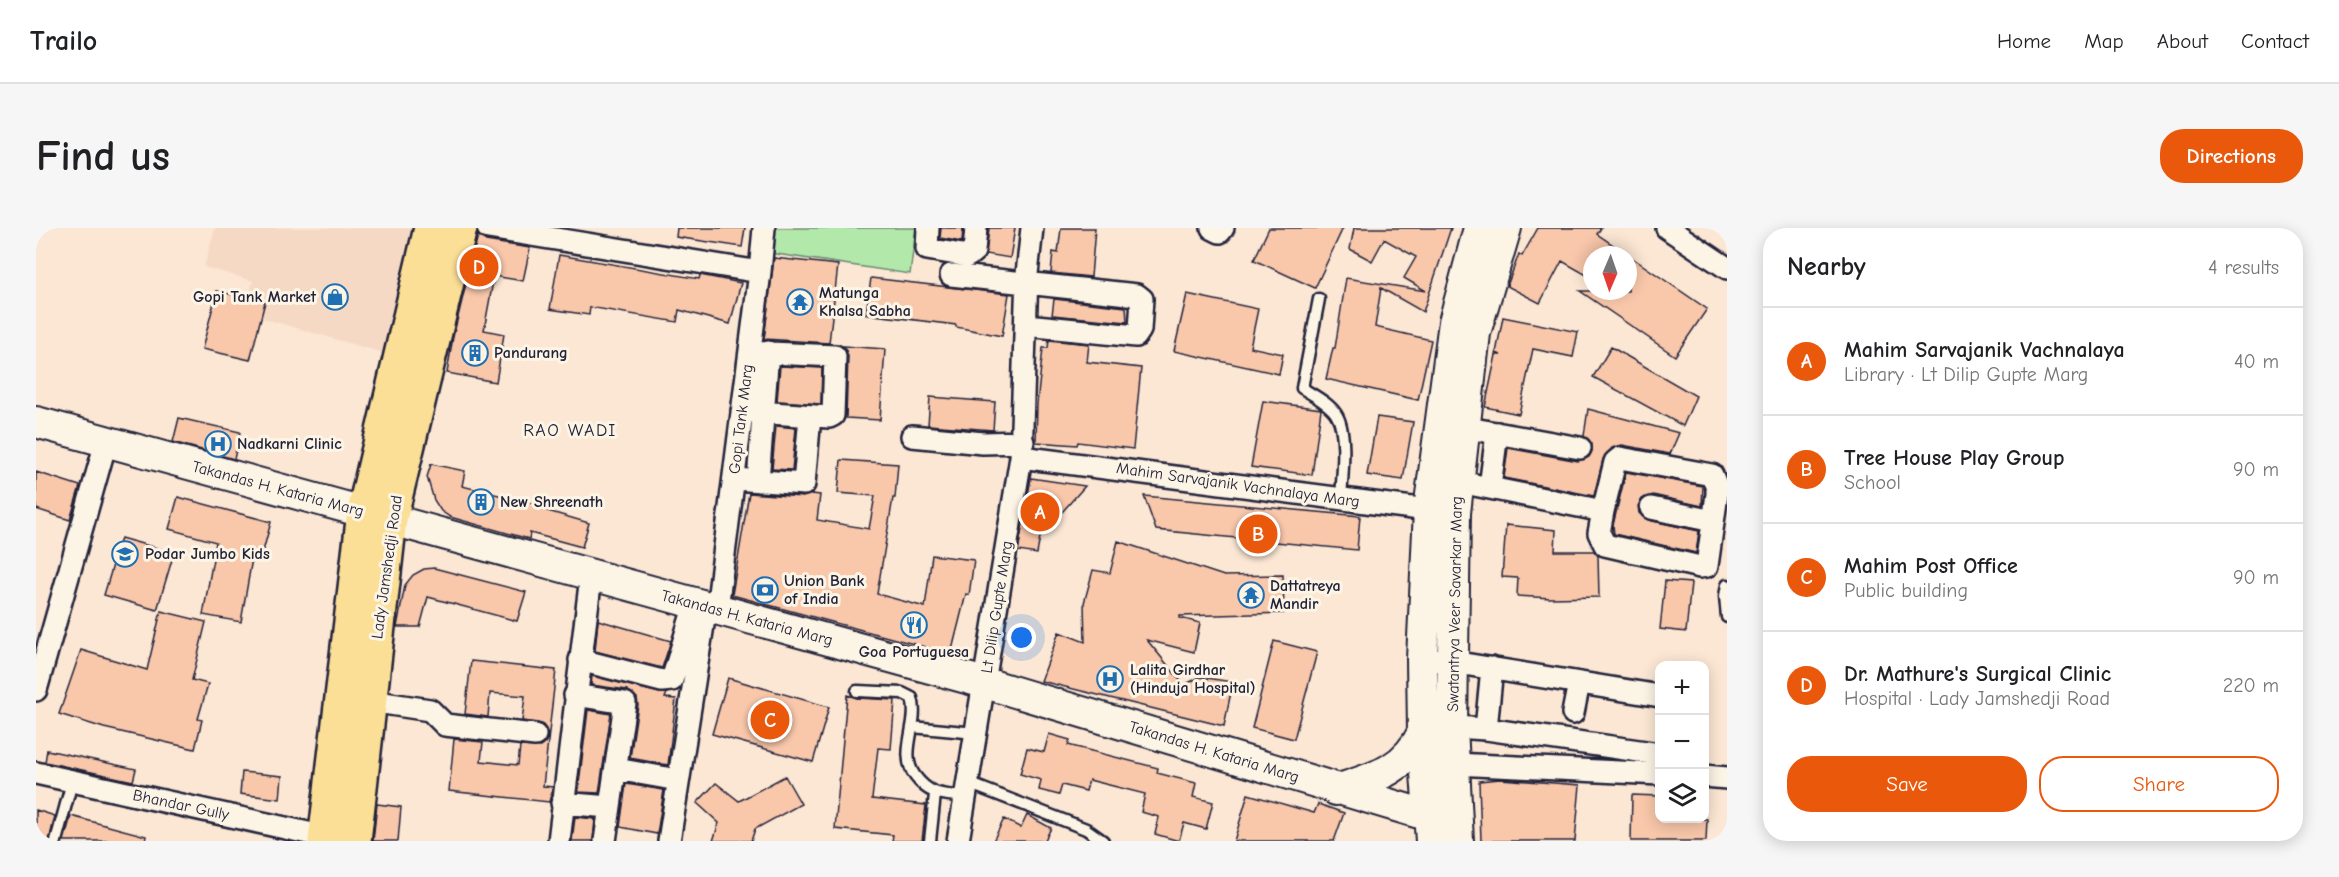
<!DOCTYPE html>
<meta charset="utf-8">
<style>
body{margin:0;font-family:"Comic Neue",sans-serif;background:#f6f6f6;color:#202124}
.controls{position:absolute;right:18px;bottom:18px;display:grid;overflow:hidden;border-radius:12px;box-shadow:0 3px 15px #0003}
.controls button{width:54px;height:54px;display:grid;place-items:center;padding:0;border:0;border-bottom:2px solid #e0e0e0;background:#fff;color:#202124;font:30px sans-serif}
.compass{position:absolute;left:1547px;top:18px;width:54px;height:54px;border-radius:50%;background:#fff;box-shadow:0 3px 15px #0003;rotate:182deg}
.you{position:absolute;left:986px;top:410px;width:21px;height:21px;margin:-15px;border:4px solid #fff;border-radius:50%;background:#1a73e8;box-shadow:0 0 0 9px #1a73e833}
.badge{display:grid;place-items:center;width:39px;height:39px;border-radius:50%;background:#ea580c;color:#fff;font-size:20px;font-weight:700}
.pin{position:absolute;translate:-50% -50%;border:3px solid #fff;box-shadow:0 2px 6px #0006}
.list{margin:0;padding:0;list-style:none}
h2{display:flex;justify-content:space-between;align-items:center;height:78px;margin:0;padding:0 24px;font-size:26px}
h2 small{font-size:20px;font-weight:400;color:#757577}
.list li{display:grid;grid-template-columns:39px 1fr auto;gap:18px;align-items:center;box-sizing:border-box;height:108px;padding:0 24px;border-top:2px solid #e0e0e0}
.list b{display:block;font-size:22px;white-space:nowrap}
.list p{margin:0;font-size:20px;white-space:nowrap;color:#757577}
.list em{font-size:20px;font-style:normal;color:#757577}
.actions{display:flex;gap:12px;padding:18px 24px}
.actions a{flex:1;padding:14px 0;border:2px solid #ea580c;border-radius:24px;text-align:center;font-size:21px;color:#ea580c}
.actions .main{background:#ea580c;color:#fff}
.icon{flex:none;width:33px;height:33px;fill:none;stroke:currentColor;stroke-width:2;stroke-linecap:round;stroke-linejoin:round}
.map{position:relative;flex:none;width:1691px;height:613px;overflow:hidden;border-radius:24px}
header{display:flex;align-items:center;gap:36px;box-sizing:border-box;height:84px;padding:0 30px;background:#fff;border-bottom:2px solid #e0e0e0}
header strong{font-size:28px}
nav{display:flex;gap:33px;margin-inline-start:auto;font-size:21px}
.intro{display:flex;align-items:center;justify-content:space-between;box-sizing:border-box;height:144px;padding:0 36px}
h1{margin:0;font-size:42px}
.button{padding:15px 27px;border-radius:24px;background:#ea580c;color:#fff;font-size:21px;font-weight:700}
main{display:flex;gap:36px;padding:0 36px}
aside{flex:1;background:#fff;border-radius:24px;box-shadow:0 3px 15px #0003}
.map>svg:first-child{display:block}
</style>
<header>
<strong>Trailo</strong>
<nav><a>Home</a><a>Map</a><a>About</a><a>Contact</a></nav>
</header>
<div class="intro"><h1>Find us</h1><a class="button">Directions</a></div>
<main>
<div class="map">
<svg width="1691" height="613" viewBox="0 0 1691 613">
<rect width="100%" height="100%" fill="#fbe7d3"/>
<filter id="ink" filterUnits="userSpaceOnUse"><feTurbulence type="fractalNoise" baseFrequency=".0167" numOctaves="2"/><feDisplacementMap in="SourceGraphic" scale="12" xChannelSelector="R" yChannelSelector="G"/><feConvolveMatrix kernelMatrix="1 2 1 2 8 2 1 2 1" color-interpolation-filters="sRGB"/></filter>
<g filter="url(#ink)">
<path fill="#f6d9c4" d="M 179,0 L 406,0 L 368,131 L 208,85 L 217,53 L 168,39 Z"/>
<path fill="#b2e9ab" stroke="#6a8673" stroke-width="1.5" d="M 737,0 L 880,0 L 874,46 L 734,25 Z"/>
<path fill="#f9c7aa" stroke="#22223b" stroke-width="1.5" d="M 641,0 L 709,0 L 706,19 L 640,9 Z
M 905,0 L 927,0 L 926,14 L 904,10 Z
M 953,0 L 979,0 L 974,30 L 950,26 Z
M 1025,0 L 1059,0 L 1055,49 L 1015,45 L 1017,24 L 1022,25 Z
M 1233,0 L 1307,0 L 1279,60 L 1218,32 Z
M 1318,0 L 1415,0 L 1387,84 L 1345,60 L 1339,99 L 1395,112 L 1382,172 L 1290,151 L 1297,120 L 1299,120 L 1310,50 L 1390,63 L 1368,50 L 1380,29 L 1348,11 L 1336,33 L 1314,21 Z
M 1502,0 L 1565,0 L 1561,6 L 1592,27 L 1556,27 L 1556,50 L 1526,33 L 1504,75 L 1471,58 L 1483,26 L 1486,28 Z
M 442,7 L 450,13 L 494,20 L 487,53 L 458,48 L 448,102 L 468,106 L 460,154 L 411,145 L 417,109 Z
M 523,27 L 663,51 L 664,47 L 705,55 L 694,96 L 643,82 L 641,94 L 554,79 L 553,87 L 514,81 Z
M 1592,27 L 1671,81 L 1639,128 L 1544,63 L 1592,63 Z
M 738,30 L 802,37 L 793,115 L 728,111 Z
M 835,50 L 973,66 L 966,108 L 920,99 L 920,97 L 830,86 Z
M 181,63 L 229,74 L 214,132 L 166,121 Z
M 1151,66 L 1222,81 L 1214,119 L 1247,126 L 1243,146 L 1138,123 Z
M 1018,71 L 1090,79 L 1091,94 L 1016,87 Z
M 1467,89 L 1542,104 L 1537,129 L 1497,121 L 1483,186 L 1449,179 L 1460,127 L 1465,127 L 1460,125 Z
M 1013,112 L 1053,116 L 1051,134 L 1105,140 L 1097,221 L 1042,214 L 1041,217 L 1000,214 L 1001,176 L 1007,120 L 1012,120 Z
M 807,118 L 849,121 L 844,192 L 810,190 L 812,128 Z
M 1575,119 L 1660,168 L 1647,198 L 1557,149 Z
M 744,138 L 786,140 L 785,176 L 741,173 Z
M 894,169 L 959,174 L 957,202 L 892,197 Z
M 1227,173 L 1285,181 L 1276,247 L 1215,239 Z
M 1552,181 L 1643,205 L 1634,226 L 1586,217 L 1576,220 L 1567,231 L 1558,268 L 1468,250 L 1472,220 L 1542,233 L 1553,229 L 1556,223 L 1556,216 L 1548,208 Z
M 1341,189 L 1377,194 L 1367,252 L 1331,247 Z
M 143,190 L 204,204 L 198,231 L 137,214 Z
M 740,198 L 760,200 L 756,242 L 736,241 Z
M 805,232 L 862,236 L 859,270 L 857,270 L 841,366 L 889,379 L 896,327 L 938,332 L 933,367 L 930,366 L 915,426 L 696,367 L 713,265 L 767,269 L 776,266 L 784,267 L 781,292 L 833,301 L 839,268 L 802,265 Z
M 395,236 L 429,243 L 426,258 L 499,276 L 498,279 L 553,295 L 546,319 L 494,305 L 493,311 L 414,289 L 405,283 L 398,272 L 391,249 Z
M 0,244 L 44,258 L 34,292 L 0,281 Z
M 1590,244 L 1667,258 L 1666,278 L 1617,267 L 1606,271 L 1602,278 L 1603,285 L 1612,292 L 1663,303 L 1660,325 L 1578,306 L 1577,297 Z
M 995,250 L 1049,258 L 1004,309 L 1001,326 L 982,323 Z
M 1108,268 L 1324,288 L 1321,322 L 1120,302 Z
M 142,269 L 235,294 L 226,327 L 217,325 L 205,394 L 167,387 L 180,314 L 133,301 Z
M 1470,297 L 1520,302 L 1519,323 L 1558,323 L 1562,328 L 1563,369 L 1515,370 L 1481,368 L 1482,350 L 1466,349 Z
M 85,310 L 138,325 L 121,382 L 68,367 Z
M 1082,313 L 1188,348 L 1247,347 L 1248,385 L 1144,388 L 1144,390 L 1164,395 L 1158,424 L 1111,412 L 1148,457 L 1164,449 L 1197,454 L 1188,498 L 1005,453 L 1023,404 L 1049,414 L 1048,375 L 1057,342 L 1074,345 Z
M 398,340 L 490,364 L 481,393 L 392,369 L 384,399 L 361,399 L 369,357 L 377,347 L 388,341 Z
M 1629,353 L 1655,355 L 1650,404 L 1624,401 Z
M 125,383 L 170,394 L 156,452 L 172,456 L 162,491 L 166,492 L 159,521 L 68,500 L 23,486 L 45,422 L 111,442 Z
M 562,392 L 635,413 L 626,440 L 559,423 Z
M 1238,413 L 1281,424 L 1258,511 L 1216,500 Z
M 435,433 L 520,442 L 507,558 L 517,559 L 513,574 L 413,563 L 418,511 L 447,514 L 445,533 L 482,537 L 484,518 L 504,519 L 509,515 L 512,509 L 510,501 L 506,496 L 486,493 L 489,468 L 454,465 L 452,489 L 429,486 Z
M 556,448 L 623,465 L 631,465 L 629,470 L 640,471 L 632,537 L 594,530 L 602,477 L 601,470 L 591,462 L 555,457 Z
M 692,450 L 793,479 L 777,534 L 676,506 Z
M 811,467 L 821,470 L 859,472 L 855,521 L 842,520 L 836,571 L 890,577 L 886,613 L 856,613 L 857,607 L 799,601 Z
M 552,482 L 575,486 L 563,565 L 542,564 Z
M 1013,506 L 1034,512 L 1032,517 L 1122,540 L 1121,545 L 1160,555 L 1157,569 L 1177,574 L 1170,601 L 1148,595 L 1143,613 L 1119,606 L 1123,589 L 1105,584 L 1109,566 L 1053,552 L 1050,563 L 1026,557 L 1023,567 L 1003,562 L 1005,552 L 984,546 L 991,520 L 1008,524 Z
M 11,522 L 100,541 L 97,553 L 9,534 Z
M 206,544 L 246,548 L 244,571 L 204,566 Z
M 749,548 L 765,576 L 719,601 L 715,613 L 677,613 L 683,595 L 661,575 L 680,555 L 703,573 Z
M 1464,551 L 1544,557 L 1539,613 L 1445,613 L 1443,553 Z
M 590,556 L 628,562 L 621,606 L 584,599 Z
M 1212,566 L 1278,585 L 1282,576 L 1308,585 L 1298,613 L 1198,613 Z
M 1596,567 L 1623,568 L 1623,591 L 1671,591 L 1670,613 L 1595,613 Z
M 341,576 L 365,579 L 362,613 L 337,613 Z
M 0,582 L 19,588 L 13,613 L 0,613 Z
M 991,587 L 1015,600 L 1009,612 L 1011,613 L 957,613 L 968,591 L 985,600 Z
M 35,588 L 110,608 L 109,613 L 28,613 Z
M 539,589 L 559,591 L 557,613 L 536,613 Z"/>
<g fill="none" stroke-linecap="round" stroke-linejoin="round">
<g stroke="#22223b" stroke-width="15">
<path id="lane" d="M 1283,71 L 1266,160 C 1277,167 1293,175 1300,186 C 1312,204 1306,249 1305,271
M 1691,357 L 1689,368 L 1691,389
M 821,463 L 866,465 L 876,470 C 884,495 862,525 879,548 C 894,568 906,566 929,569
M 876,499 L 940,505
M 932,555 L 1050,601 L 1067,613
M 20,613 L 36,554
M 894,613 L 899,566"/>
</g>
<g stroke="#22223b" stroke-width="26">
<path id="street" d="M 452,0 L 724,44
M 892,0 L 891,21 L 932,28 L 938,23 L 940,0
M 1176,0 L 1184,4 L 1187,0
M 1631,0 L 1691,40
M 915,47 L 1101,67 L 1106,71 L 1104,102 L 1100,108 L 990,97
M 706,183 L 793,189 L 797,187 L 799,128 L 714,124
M 1415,197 L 1544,220
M 876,208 L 947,215 L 987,214
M 985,229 L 1407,284
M 698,251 L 768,256 L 774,188
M 1409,251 L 1567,283 L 1563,305 L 1569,317 L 1664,339 L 1671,338 L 1681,266 L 1681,259 L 1676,247 L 1584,230 L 1579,234 L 1567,283
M 722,253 L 732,124
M 1454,259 L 1461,205
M 1615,280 L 1677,293
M 681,381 L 724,44 L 728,0
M 1386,431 L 1416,434 L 1624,468
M 544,432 L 626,453 L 636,452 L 659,376
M 0,462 L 70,214
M 539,467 L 589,475 L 569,613
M 334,473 L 394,482 L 409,497 L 499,507
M 1537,485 L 1543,455
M 1402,498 L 1450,501 L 1624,526
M 1450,501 L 1456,440
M 1418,536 L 1624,546
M 580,541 L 631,550
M 0,545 L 290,609
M 1668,548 L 1691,550
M 526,575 L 573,579
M 523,613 L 555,348
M 633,613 L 670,378
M 922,613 L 985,229 L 991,46 L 996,0"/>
</g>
<g stroke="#22223b" stroke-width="34">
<path id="secondary" d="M 0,194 L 949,455 L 1393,588 L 1420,586
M 1300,562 C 1337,550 1369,543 1387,504
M 1395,613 L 1387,504 L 1386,431 L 1393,282 L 1418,94 L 1443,0
M 1422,613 L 1416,499 L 1419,285 L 1439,105 L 1470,0"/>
</g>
<g stroke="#22223b" stroke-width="38">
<path id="primary" d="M 289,613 L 328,284 L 395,0
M 318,613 L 354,291 L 424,0"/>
</g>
<use href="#lane" stroke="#fcf5e5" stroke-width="10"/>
<use href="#street" stroke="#fcf5e5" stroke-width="21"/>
<use href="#secondary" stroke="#fcf5e5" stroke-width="30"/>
<use href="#primary" stroke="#fbdf96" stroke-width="33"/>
</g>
</g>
<defs>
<g id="shop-ring" transform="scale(1.35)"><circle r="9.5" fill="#fcf5e5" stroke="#1f6fb2" stroke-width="1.5"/><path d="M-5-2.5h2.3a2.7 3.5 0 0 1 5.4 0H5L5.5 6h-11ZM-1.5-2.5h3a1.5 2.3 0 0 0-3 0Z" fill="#1f6fb2"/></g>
<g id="temple-ring" transform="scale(1.35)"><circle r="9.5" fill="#fcf5e5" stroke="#1f6fb2" stroke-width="1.5"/><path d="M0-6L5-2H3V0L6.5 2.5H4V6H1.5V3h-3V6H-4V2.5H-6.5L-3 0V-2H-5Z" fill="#1f6fb2"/></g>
<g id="building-ring" transform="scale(1.35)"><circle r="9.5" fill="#fcf5e5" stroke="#1f6fb2" stroke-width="1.5"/><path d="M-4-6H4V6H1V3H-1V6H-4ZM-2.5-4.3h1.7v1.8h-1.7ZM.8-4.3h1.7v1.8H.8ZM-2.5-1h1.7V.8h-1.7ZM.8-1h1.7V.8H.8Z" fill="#1f6fb2"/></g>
<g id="hospital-ring" transform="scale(1.35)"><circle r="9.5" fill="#fcf5e5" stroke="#1f6fb2" stroke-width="1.5"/><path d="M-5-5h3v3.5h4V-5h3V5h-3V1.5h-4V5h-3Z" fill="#1f6fb2"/></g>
<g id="school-ring" transform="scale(1.35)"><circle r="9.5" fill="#fcf5e5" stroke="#1f6fb2" stroke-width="1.5"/><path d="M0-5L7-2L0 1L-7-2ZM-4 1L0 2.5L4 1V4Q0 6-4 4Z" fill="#1f6fb2"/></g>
<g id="bank-ring" transform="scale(1.35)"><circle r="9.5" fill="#fcf5e5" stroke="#1f6fb2" stroke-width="1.5"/><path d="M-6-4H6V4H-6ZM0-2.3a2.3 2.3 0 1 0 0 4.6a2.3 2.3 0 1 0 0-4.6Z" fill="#1f6fb2"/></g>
<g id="restaurant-ring" transform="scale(1.35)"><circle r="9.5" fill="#fcf5e5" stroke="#1f6fb2" stroke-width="1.5"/><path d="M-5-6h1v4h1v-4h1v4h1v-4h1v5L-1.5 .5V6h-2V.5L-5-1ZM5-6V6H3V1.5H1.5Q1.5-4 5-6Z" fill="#1f6fb2"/></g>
</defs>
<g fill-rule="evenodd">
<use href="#shop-ring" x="299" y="69"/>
<use href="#temple-ring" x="764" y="74"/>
<use href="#building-ring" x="439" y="125"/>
<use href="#hospital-ring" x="182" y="216"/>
<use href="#building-ring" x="445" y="274"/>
<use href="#school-ring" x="89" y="326"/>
<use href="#bank-ring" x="729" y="362"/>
<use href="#temple-ring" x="1215" y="367"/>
<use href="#restaurant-ring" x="878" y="397"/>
<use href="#hospital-ring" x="1074" y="451"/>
</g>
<g text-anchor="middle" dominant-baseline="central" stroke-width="6" stroke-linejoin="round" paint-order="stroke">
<g font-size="16" font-weight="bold" fill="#22223b" stroke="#fcf5e5" text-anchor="start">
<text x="783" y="65">Matunga<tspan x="783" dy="18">Khalsa Sabha</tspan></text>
<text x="280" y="69" text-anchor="end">Gopi Tank Market</text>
<text x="458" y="125">Pandurang</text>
<text x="201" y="216">Nadkarni Clinic</text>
<text x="464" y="274">New Shreenath</text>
<text x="109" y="326">Podar Jumbo Kids</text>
<text x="748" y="353">Union Bank<tspan x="748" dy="18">of India</tspan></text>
<text x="1234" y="358">Dattatreya<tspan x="1234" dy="18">Mandir</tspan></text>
<text x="878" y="424" text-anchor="middle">Goa Portuguesa</text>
<text x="1094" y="442">Lalita Girdhar<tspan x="1094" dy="18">(Hinduja Hospital)</tspan></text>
</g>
<g font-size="16" fill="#22223b" stroke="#fcf5e5">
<text transform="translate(705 191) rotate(-83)">Gopi Tank Marg</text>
<text transform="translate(1202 257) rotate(8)">Mahim Sarvajanik Vachnalaya Marg</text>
<text transform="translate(242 261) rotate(15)">Takandas H. Kataria Marg</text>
<text transform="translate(351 339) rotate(-82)">Lady Jamshedji Road</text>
<text transform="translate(1419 376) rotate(-89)">Swatantrya Veer Savarkar Marg</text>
<text transform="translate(961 379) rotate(-81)">Lt Dilip Gupte Marg</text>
<text transform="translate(711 390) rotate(15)">Takandas H. Kataria Marg</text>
<text transform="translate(1178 524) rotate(17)">Takandas H. Kataria Marg</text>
<text transform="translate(145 577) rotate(12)">Bhandar Gully</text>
</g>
<g font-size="18" letter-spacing="1.5" fill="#22223b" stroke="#fcf5e5">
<text x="534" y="202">RAO WADI</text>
</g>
</g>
</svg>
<div class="controls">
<button>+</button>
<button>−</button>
<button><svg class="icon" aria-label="layers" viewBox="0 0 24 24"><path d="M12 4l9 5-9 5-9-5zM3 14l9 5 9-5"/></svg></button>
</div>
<svg class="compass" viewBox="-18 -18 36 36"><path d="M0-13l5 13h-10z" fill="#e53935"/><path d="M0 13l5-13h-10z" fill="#757577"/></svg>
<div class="you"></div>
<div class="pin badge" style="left:1004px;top:284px">A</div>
<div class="pin badge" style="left:1222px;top:306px">B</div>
<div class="pin badge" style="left:734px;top:492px">C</div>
<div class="pin badge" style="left:443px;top:39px">D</div>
</div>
<aside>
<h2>Nearby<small>4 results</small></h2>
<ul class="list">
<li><span class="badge">A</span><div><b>Mahim Sarvajanik Vachnalaya</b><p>Library · Lt Dilip Gupte Marg</p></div><em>40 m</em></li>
<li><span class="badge">B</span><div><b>Tree House Play Group</b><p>School</p></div><em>90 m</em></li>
<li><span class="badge">C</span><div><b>Mahim Post Office</b><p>Public building</p></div><em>90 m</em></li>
<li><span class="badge">D</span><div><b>Dr. Mathure's Surgical Clinic</b><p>Hospital · Lady Jamshedji Road</p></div><em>220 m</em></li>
</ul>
<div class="actions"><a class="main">Save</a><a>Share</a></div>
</aside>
</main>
